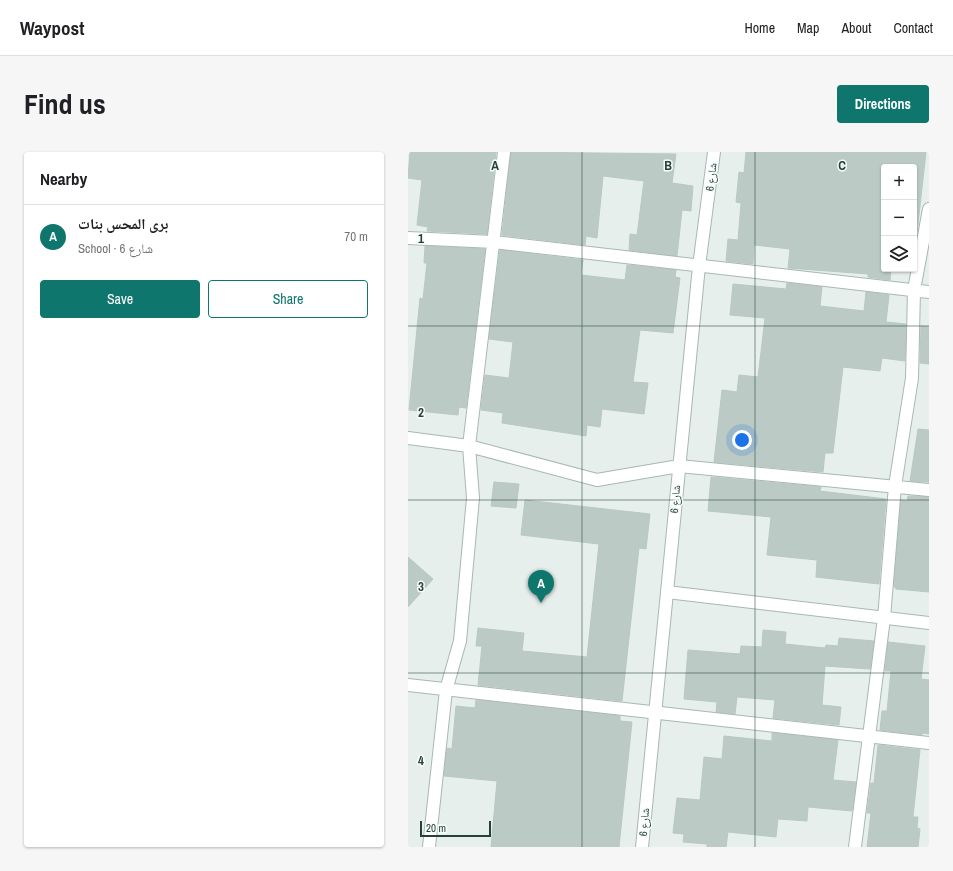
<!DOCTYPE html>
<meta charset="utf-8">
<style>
body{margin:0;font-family:"Archivo Narrow","Noto Naskh Arabic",sans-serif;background:#f6f6f6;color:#202124}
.controls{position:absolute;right:12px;top:12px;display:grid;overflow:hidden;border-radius:4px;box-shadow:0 1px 3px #0004}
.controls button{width:36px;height:36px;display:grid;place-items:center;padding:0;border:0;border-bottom:1px solid #e0e0e0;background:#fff;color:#202124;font:20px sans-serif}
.scale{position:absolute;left:12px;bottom:10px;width:71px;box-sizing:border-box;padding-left:4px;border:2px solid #24423a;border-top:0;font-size:11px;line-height:14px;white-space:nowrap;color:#24423a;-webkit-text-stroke:3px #f7fbf9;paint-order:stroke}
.you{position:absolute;left:334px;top:288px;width:14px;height:14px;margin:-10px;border:3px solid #fff;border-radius:50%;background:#1a73e8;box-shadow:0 0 0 6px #1a73e833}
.badge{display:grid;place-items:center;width:26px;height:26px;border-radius:50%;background:#0f766e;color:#fff;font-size:13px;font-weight:700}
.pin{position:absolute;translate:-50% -33px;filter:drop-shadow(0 1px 2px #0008)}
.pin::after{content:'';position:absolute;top:21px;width:14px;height:12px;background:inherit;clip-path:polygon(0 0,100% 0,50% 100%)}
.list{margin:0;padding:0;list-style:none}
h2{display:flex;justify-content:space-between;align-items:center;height:52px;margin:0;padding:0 16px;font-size:17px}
h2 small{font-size:13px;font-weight:400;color:#757577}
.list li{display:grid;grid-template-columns:26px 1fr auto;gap:12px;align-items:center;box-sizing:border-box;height:64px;padding:0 16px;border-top:1px solid #e0e0e0}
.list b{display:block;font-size:15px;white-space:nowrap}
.list p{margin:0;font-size:13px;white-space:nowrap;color:#757577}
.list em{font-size:13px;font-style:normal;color:#757577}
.actions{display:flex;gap:8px;padding:12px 16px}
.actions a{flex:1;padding:9px 0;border:1px solid #0f766e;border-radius:4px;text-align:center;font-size:14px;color:#0f766e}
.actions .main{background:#0f766e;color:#fff}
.icon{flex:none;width:22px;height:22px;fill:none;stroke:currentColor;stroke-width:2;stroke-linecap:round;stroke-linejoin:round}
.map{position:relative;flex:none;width:521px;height:695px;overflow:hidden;border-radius:4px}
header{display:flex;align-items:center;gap:24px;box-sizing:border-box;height:56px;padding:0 20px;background:#fff;border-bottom:1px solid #e0e0e0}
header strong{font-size:19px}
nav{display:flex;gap:22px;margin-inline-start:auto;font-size:14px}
.intro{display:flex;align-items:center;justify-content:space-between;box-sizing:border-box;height:96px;padding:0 24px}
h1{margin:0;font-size:28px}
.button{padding:10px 18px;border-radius:4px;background:#0f766e;color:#fff;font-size:14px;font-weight:700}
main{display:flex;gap:24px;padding:0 24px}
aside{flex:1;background:#fff;border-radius:4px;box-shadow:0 1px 3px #0004}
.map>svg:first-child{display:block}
</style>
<header>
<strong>Waypost</strong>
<nav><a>Home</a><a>Map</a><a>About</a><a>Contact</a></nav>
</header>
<div class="intro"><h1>Find us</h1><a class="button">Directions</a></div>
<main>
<aside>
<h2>Nearby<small></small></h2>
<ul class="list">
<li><span class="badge">A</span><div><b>برى المحس بنات</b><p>School · شارع 6</p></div><em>70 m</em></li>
</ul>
<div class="actions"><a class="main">Save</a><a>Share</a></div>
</aside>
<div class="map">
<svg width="521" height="695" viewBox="0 0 521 695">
<rect width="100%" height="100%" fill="#e6efeb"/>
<path fill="#bbcac4" stroke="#b8c9c2" d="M 2,0 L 88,0 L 79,82 L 19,79 L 20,75 L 9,73 L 14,28 L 0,26 Z
M 103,0 L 268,2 L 264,31 L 285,34 L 283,59 L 274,58 L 269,104 L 221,98 L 222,82 L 229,83 L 236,29 L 195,24 L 189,86 L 178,84 L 177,93 L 94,83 Z
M 338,0 L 518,0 L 509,81 L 506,81 L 506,15 L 476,15 L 476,117 L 483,117 L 482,128 L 460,125 L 460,122 L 380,116 L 382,97 L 346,93 L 345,112 L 318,109 L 320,87 L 330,88 L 333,51 L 328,50 L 331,20 L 336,21 Z
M 17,94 L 77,97 L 58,256 L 51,255 L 50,263 L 1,258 L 12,146 L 15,147 L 19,111 L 16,111 Z
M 92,98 L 175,108 L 173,123 L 217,128 L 219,113 L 268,118 L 267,125 L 272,126 L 265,181 L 232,178 L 225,230 L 240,231 L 236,262 L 194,257 L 192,275 L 179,273 L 178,284 L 94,271 L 95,261 L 73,258 L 77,223 L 101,226 L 105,190 L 81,187 Z
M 379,131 L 414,135 L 412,154 L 456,159 L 458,140 L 481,143 L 478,170 L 498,172 L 497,209 L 474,206 L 472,219 L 435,215 L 425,301 L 417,301 L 415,320 L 306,310 L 314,238 L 329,240 L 331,223 L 350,225 L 357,166 L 322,163 L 325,132 L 378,137 Z
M 513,174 L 521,175 L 521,212 L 512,211 Z
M 510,277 L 521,278 L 521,330 L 502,329 Z
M 303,325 L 413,335 L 412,339 L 478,347 L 471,432 L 408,425 L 409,408 L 359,403 L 363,365 L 300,359 Z
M 86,330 L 111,332 L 108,356 L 83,354 Z
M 500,344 L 521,345 L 521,440 L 488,437 L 486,434 L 493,348 L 499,349 Z
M 117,348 L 242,362 L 238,397 L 231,396 L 214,549 L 70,533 L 74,494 L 68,494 L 70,476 L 116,481 L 114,499 L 179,505 L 191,392 L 113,383 Z
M 0,405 L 25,427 L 0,455 Z
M 355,478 L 378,480 L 377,492 L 417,496 L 418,493 L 430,494 L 431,486 L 466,489 L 462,517 L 417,514 L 414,553 L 433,555 L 431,573 L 365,566 L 367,548 L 329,545 L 327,562 L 308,560 L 309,550 L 276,547 L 280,498 L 332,502 L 333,494 L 354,495 Z
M 480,490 L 517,494 L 513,527 L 521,528 L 521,582 L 514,581 L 514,583 L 472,578 L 474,559 L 479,559 L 483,519 L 477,519 Z
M 68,548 L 212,564 L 212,569 L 224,570 L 211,695 L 83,695 L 89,629 L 36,624 L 39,596 L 44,597 L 48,554 L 67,556 Z
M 364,581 L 430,588 L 425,628 L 448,630 L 444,659 L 400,655 L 399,669 L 370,667 L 368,685 L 320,680 L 318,695 L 299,695 L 299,692 L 275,690 L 276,682 L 265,681 L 269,646 L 292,648 L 296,605 L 314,607 L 316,584 L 364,589 Z
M 470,593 L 512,598 L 505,665 L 510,665 L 509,676 L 512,677 L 510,695 L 459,695 L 463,661 L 459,661 L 463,631 L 466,631 Z"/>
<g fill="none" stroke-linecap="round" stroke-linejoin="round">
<g stroke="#a8b8b2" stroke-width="14">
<path id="minor" d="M 0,86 L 86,90 L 521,140
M 0,286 L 61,294 L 189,328 L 271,314 L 521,338
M 259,440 L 521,471
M 0,533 L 521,591
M 21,695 L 38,538 L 52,489 L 65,346 L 61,294 L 96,0
M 234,695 L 291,114 L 306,0
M 447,695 L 476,466 L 487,334 L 504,226 L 506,138 L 521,57"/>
</g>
<use href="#minor" stroke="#fff" stroke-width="12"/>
</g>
<path fill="none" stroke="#24423a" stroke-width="1" stroke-opacity="0.55" d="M 174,0 L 174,695M 347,0 L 347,695M 0,174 L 521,174M 0,348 L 521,348M 0,521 L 521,521"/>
<g text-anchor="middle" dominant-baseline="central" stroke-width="3" stroke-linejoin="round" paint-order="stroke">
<g font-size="11" fill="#24423a" stroke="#f7fbf9">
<text transform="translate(303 25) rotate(-83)">شارع 6</text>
<text transform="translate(267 347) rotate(-85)">شارع 6</text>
<text transform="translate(236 670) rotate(-85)">شارع 6</text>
</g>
</g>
<g font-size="13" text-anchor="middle" font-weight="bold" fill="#24423a" stroke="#f7fbf9" stroke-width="3" stroke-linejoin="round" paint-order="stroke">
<text x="87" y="18">A</text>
<text x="260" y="18">B</text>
<text x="434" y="18">C</text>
<text x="13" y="91">1</text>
<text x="13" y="265">2</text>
<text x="13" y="439">3</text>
<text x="13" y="613">4</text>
</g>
</svg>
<div class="controls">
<button>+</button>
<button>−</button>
<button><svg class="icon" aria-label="layers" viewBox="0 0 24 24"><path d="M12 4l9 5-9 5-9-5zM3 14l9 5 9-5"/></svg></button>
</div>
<div class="scale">20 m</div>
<div class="you"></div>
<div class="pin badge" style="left:133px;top:451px">A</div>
</div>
</main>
